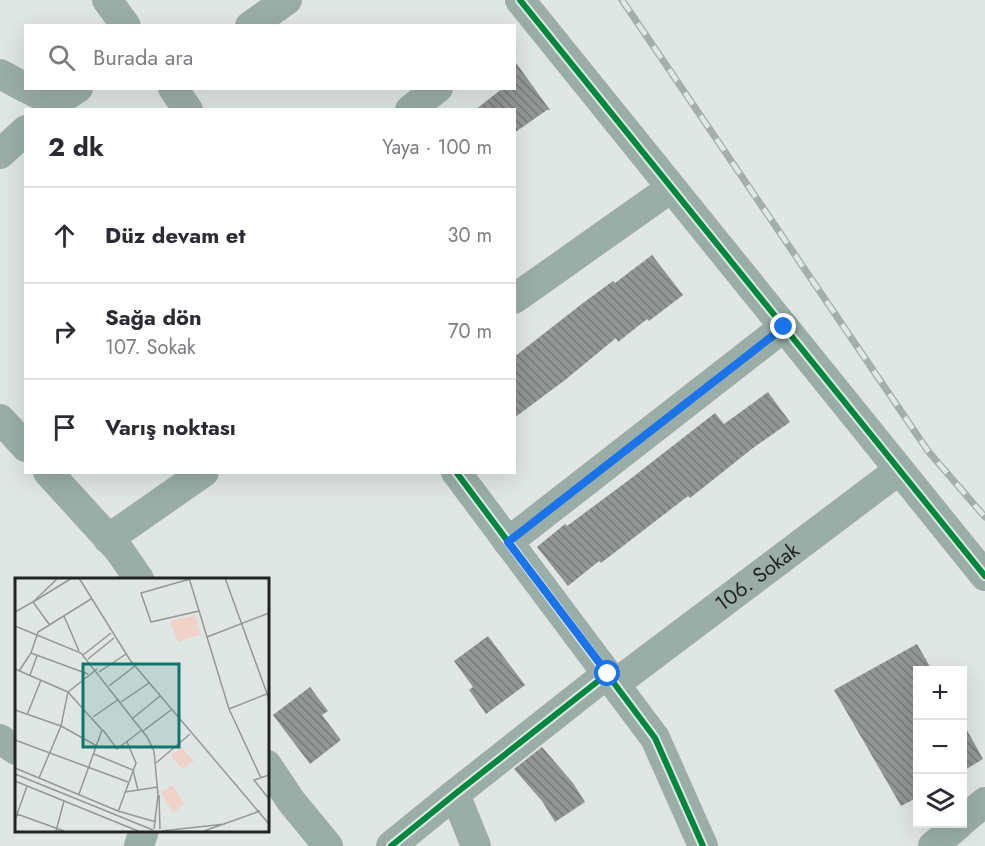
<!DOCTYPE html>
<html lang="tr">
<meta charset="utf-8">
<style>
body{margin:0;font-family:Jost,sans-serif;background:#f7f7f7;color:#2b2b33}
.controls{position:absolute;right:18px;bottom:18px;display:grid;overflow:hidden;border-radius:0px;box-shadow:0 6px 24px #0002}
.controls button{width:54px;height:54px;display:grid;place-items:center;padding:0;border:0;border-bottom:2px solid #e1e1e2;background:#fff;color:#2b2b33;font:30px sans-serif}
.stop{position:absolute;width:18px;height:18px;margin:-14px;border:4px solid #1a73e8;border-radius:50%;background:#fff}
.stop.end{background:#1a73e8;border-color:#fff;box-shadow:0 2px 6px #0008}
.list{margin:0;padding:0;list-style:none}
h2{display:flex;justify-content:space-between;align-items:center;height:78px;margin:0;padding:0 24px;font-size:26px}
h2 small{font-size:20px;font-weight:400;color:#7c7c81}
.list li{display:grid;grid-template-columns:39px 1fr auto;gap:18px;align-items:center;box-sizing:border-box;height:96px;padding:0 24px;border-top:2px solid #e1e1e2}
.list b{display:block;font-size:22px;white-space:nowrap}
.list p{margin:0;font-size:20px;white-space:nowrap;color:#7c7c81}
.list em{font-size:20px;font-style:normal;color:#7c7c81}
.icon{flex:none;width:33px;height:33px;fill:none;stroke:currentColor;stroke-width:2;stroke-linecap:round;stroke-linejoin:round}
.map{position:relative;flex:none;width:985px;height:846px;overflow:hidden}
.search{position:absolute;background:#fff;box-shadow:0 6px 24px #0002;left:24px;top:24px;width:492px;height:66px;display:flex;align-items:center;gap:15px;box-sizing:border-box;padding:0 21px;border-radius:0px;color:#7c7c81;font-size:22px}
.panel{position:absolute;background:#fff;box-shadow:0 6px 24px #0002;left:24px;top:108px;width:492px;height:366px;border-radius:0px}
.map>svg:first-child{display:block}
</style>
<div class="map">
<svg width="985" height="846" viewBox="0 0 985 846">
<defs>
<pattern id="building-back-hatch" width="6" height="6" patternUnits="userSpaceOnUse" patternTransform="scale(1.5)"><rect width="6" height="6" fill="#929694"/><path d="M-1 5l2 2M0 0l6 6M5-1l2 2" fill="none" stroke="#777a78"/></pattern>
</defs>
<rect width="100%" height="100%" fill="#e0e6e3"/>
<path fill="url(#building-back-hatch)" d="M 514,60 L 550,110 L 547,110 L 514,133 L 514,110 L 475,110 L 503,88 L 514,88 Z
M 652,255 L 683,295 L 649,321 L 647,319 L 618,342 L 616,338 L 565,380 L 514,418 L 514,357 L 583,303 L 613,281 L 615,283 Z
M 768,392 L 790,422 L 753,448 L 690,498 L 688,496 L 601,563 L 599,561 L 568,586 L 537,547 L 565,524 L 567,526 L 629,480 L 715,413 L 724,424 Z
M 488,636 L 525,685 L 486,714 L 469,690 L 473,687 L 454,661 Z
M 917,644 L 932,670 L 918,670 L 918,797 L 901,806 L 834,690 Z
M 310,687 L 328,711 L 322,715 L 341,740 L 310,764 L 273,715 Z
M 963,723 L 983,759 L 963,771 Z
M 542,747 L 573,783 L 585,802 L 555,822 L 542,801 L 514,769 Z"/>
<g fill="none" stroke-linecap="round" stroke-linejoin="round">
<g stroke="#9aaea7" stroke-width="30">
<path d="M 107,0 L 126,26"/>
<path d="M 520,0 L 985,576"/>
<path d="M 250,26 L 287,0"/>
<path d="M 0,74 L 26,88"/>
<path d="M 27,88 L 55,103"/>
<path d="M 173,88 L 188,110"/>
<path d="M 48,110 L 55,103 L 78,88"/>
<path d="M 410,110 L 438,88"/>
<path d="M 0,154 L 26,130"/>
<path d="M 514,299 L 671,188"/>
<path d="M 0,419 L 26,447"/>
<path d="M 48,472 L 119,550 L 139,579"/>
<path d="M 456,472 L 655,738 L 703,846"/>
<path d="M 108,539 L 204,472"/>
<path d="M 508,542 L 784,327"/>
<path id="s1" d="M 615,684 L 899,470"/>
<path d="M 0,739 L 16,750"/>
<path d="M 267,765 L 291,801 L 328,846"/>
<path d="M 455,794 L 476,846"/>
<path d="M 962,821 L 985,802"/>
<path d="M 139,846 L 144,830"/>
<path d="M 391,846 L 455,794 L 607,674"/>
<path d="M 933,846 L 959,824"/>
</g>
<g stroke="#a3afaa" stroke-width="7">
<path id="rail" d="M 622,0 L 928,451 L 985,517"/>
</g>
<use href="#rail" stroke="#dee8e4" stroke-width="4.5" stroke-dasharray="14" stroke-linecap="butt"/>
<g stroke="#dee8e4" stroke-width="10">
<path id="cycleway" d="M 520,0 L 985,576
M 456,472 L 655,738 L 703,846
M 391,846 L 455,794 L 607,674"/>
</g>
<use href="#cycleway" stroke="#00873e" stroke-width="6"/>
</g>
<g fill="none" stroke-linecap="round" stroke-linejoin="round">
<path stroke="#1a73e8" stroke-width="8" d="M 608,674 L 508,542 L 784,327"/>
</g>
<g text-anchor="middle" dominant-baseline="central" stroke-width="6" stroke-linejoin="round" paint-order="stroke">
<g font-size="21" fill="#212423" stroke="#dee8e4">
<text stroke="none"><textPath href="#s1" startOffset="178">106. Sokak</textPath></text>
</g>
</g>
<g transform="translate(15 578)">
<rect width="254" height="254" fill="#e0e6e3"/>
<path d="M 180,37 L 186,56 L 163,64 L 155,43 Z" fill="#efd3c9"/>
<path d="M 166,169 L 179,183 L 167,191 L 156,178 ZM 157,207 L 169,226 L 158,235 L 146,215 Z" fill="#efd3c9"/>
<path fill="none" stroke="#949896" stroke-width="1.5" d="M 64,0 L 115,82 L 254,246M 174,0 L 214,131 L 254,115M 210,0 L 254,121M 175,1 L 126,15 L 136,44 L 184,33M 0,34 L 18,24 L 43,0M 49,38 L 64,73M 34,46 L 18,24 L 57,0M 0,48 L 66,75 L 132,159 L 139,173 L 143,217 L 139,251M 192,59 L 254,35M 68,77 L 96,55M 73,81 L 99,60M 0,91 L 53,114 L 46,148 L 24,200M 4,93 L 16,75M 84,94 L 111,76M 73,96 L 16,75 L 23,54 L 76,21M 15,97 L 22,78M 94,108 L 120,88M 106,124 L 134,105M 214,131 L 246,200M 0,132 L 46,148 L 82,168M 12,137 L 26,102M 78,139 L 104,121M 118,140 L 145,118M 88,152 L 102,171 L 127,152M 128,153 L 156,132M 0,162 L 113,204M 79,176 L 118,192 L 123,212M 141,185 L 175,156M 0,190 L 103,233 L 141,244M 0,196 L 138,252M 254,197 L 239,202 L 254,221M 0,203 L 123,253M 110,214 L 143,209M 64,216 L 87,152 L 53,114 L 82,91M 144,217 L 145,251M 103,234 L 121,185 L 112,164M 2,236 L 49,253M 0,242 L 12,208M 41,253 L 49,223M 147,253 L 210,246M 189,253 L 245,233"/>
<path fill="#0f766e" fill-opacity="0.15" stroke="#0f766e" stroke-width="3" d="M 68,86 L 164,86 L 164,169 L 68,169 Z"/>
<rect width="254" height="254" fill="none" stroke="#212423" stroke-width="3"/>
</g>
</svg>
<div class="controls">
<button>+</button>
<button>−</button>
<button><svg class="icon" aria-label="layers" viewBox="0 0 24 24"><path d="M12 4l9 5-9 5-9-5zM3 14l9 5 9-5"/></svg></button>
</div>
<div class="stop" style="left:608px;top:674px"></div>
<div class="stop end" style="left:784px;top:327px"></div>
<div class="search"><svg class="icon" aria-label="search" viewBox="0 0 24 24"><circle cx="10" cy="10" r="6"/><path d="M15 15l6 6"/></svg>Burada ara</div>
<section class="panel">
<h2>2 dk<small>Yaya · 100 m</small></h2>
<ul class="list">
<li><svg class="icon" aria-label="ahead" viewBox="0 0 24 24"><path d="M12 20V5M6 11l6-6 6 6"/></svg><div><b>Düz devam et</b></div><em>30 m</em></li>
<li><svg class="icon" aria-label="right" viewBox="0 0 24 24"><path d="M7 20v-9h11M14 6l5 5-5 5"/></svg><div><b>Sağa dön</b><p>107. Sokak</p></div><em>70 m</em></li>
<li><svg class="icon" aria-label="arrive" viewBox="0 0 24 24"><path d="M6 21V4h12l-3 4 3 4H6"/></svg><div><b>Varış noktası</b></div></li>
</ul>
</section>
</div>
